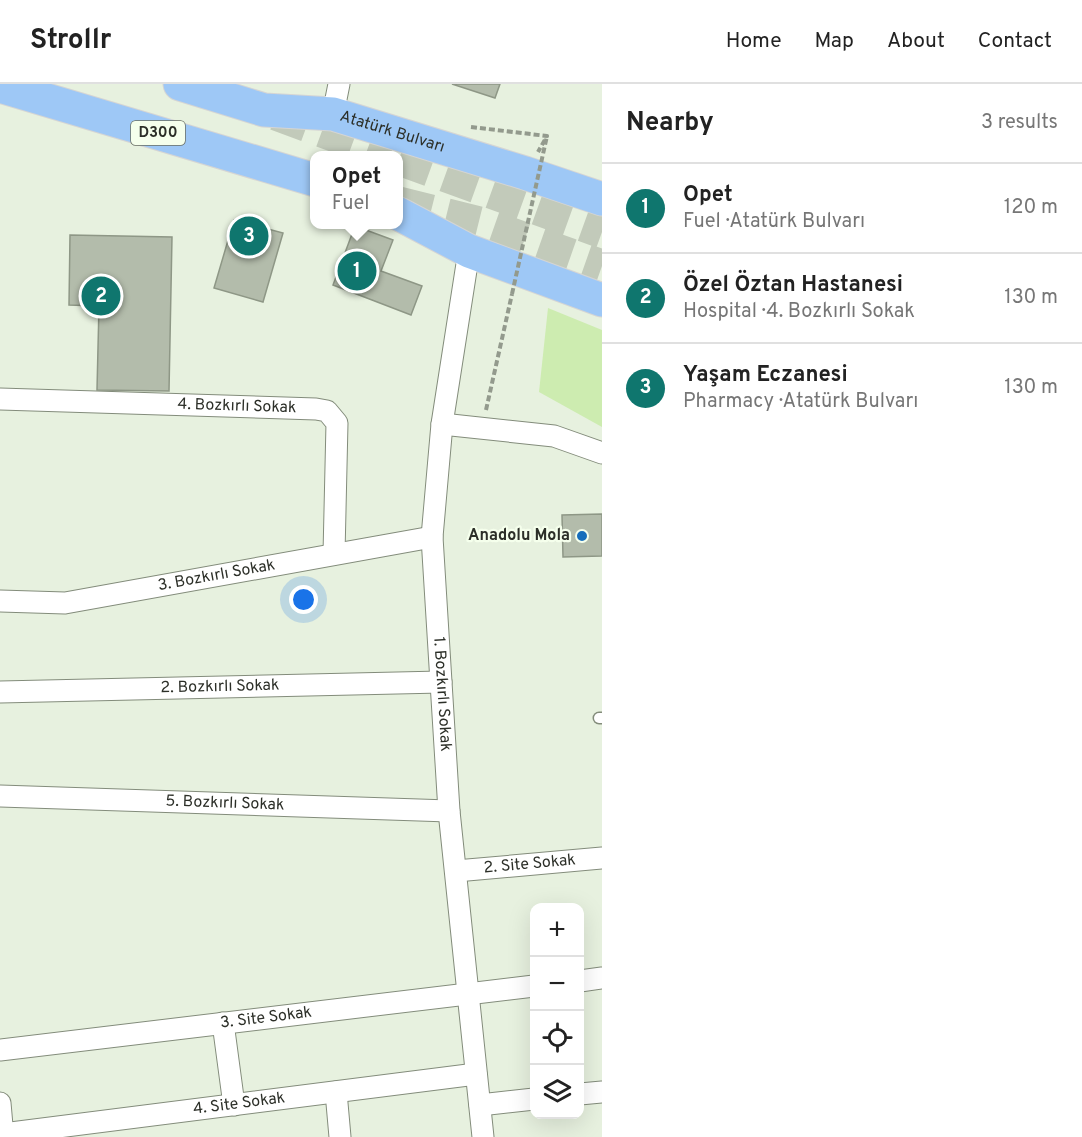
<!DOCTYPE html>
<meta charset="utf-8">
<style>
body{margin:0;font-family:Overpass,sans-serif;background:#f2f2f2;color:#222}
.controls{position:absolute;right:18px;bottom:18px;display:grid;overflow:hidden;border-radius:12px;box-shadow:0 6px 24px #0002}
.controls button{width:54px;height:54px;display:grid;place-items:center;padding:0;border:0;border-bottom:2px solid #e0e0e0;background:#fff;color:#222;font:30px sans-serif}
.you{position:absolute;left:304px;top:516px;width:21px;height:21px;margin:-15px;border:4px solid #fff;border-radius:50%;background:#1a73e8;box-shadow:0 0 0 9px #1a73e833}
.badge{display:grid;place-items:center;width:39px;height:39px;border-radius:50%;background:#0f766e;color:#fff;font-size:20px;font-weight:700}
.pin{position:absolute;translate:-50% -50%;border:3px solid #fff;box-shadow:0 2px 6px #0006}
.popup{position:absolute;left:310px;top:67px;width:93px;height:78px;box-sizing:border-box;display:grid;place-content:center;border-radius:12px;background:#fff;filter:drop-shadow(0 2px 4px #0005);font-size:20px;white-space:nowrap;color:#767676}
.popup b{font-size:22px;color:#222}
.popup::after{content:'';position:absolute;left:50%;top:100%;margin-left:-12px;border:12px solid transparent;border-top-color:#fff}
.list{margin:0;padding:0;list-style:none}
h2{display:flex;justify-content:space-between;align-items:center;height:78px;margin:0;padding:0 24px;font-size:26px}
h2 small{font-size:20px;font-weight:400;color:#767676}
.list li{display:grid;grid-template-columns:39px 1fr auto;gap:18px;align-items:center;box-sizing:border-box;height:90px;padding:0 24px;border-top:2px solid #e0e0e0}
.list b{display:block;font-size:22px;white-space:nowrap}
.list p{margin:0;font-size:20px;white-space:nowrap;color:#767676}
.list em{font-size:20px;font-style:normal;color:#767676}
.icon{flex:none;width:33px;height:33px;fill:none;stroke:currentColor;stroke-width:2;stroke-linecap:round;stroke-linejoin:round}
.map{position:relative;flex:none;width:602px;height:1053px;overflow:hidden}
header{display:flex;align-items:center;gap:36px;box-sizing:border-box;height:84px;padding:0 30px;background:#fff;border-bottom:2px solid #e0e0e0}
header strong{font-size:28px}
nav{display:flex;gap:33px;margin-inline-start:auto;font-size:21px}
main{display:flex}
aside{flex:1;background:#fff}
.map>svg:first-child{display:block}
</style>
<header>
<strong>Strollr</strong>
<nav><a>Home</a><a>Map</a><a>About</a><a>Contact</a></nav>
</header>
<main>
<div class="map">
<svg width="602" height="1053" viewBox="0 0 602 1053">
<rect width="100%" height="100%" fill="#e7f1df"/>
<path fill="#cdecb0" d="M 548,224 L 602,246 L 602,343 L 539,308 Z"/>
<path fill="#b3bcab" stroke="#8e9786" stroke-width="1.5" d="M 452,0 L 500,0 L 495,14 Z
M 234,136 L 283,149 L 263,218 L 214,204 Z
M 355,142 L 393,156 L 381,187 L 422,202 L 411,231 L 333,201 Z
M 70,151 L 172,153 L 169,307 L 97,306 L 99,222 L 69,221 Z
M 602,430 L 602,472 L 563,473 L 562,431 Z"/>
<g fill="none" stroke-linecap="round" stroke-linejoin="round">
<path stroke="#c2caba" stroke-width="33" stroke-dasharray="33 16" stroke-linecap="butt" d="M 276,30 L 390,72
M 399,75 L 602,148
M 399,119 L 480,139 L 602,182"/>
<g stroke="#838c7b" stroke-width="13">
<path id="service" d="M 599,634 L 602,634"/>
</g>
<g stroke="#838c7b" stroke-width="23">
<g id="minor">
<path d="M 333,30 L 339,0"/>
<path id="s1" d="M 469,167 L 442,340 L 432,453 L 449,727 L 483,1053"/>
<path id="s2" d="M 0,315 L 316,325 L 327,327 L 337,339 L 334,470"/>
<path d="M 442,340 L 554,352 L 602,369"/>
<path id="s3" d="M 0,517 L 65,519 L 432,453"/>
<path id="s4" d="M 0,608 L 441,598"/>
<path id="s5" d="M 0,712 L 449,727"/>
<path id="s6" d="M 456,787 L 602,774"/>
<path d="M 580,897 L 602,894"/>
<path d="M 223,939 L 234,1021"/>
<path id="s7" d="M 0,966 L 534,902"/>
<path d="M 336,1008 L 340,1053"/>
<path d="M 580,1010 L 602,1008"/>
<path d="M 0,1019 L 3,1053"/>
<path d="M 480,1021 L 534,1015"/>
<path id="s8" d="M 3,1050 L 476,990"/>
</g>
</g>
<g stroke="#d5d5d4" stroke-width="35">
<g id="trunk">
<path id="s9" d="M 180,0 L 264,26 L 333,30 L 525,89 L 602,115"/>
<path d="M 0,2 L 315,96"/>
<path d="M 399,130 L 469,167 L 602,216"/>
</g>
</g>
<path stroke="#939a8d" stroke-width="4" stroke-dasharray="6 3" stroke-linecap="butt" d="M 471,43 L 547,52 L 538,68
M 486,326 L 512,210"/>
<use href="#service" stroke="#fff" stroke-width="10"/>
<use href="#minor" stroke="#fff" stroke-width="21"/>
<use href="#trunk" stroke="#9ec8f6" stroke-width="33"/>
<path stroke="#939a8d" stroke-width="4" stroke-dasharray="6 3" stroke-linecap="butt" d="M 512,210 L 547,52"/>
</g>
<circle fill="#176ebb" stroke="#f5ffec" stroke-width="2" cx="582" cy="452" r="6"/>
<g text-anchor="middle" dominant-baseline="central" stroke-width="4.5" stroke-linejoin="round" paint-order="stroke">
<rect fill="#f5ffec" stroke="#686d63" stroke-width="1.5" x="131" y="37" width="54" height="24" rx="4.5"/>
<g font-size="15" font-weight="bold" fill="#2c2f28">
<text x="158" y="49">D300</text>
</g>
<g font-size="16" fill="#2c2f28" stroke="#f5ffec">
<text stroke="none"><textPath href="#s9" startOffset="219">Atatürk Bulvarı</textPath></text>
<text stroke="none"><textPath href="#s2" startOffset="237">4. Bozkırlı Sokak</textPath></text>
<text stroke="none"><textPath href="#s3" startOffset="219">3. Bozkırlı Sokak</textPath></text>
<text stroke="none"><textPath href="#s4" startOffset="220">2. Bozkırlı Sokak</textPath></text>
<text stroke="none"><textPath href="#s1" startOffset="446">1. Bozkırlı Sokak</textPath></text>
<text stroke="none"><textPath href="#s5" startOffset="225">5. Bozkırlı Sokak</textPath></text>
<text stroke="none"><textPath href="#s6" startOffset="74">2. Site Sokak</textPath></text>
<text stroke="none"><textPath href="#s7" startOffset="268">3. Site Sokak</textPath></text>
<text stroke="none"><textPath href="#s8" startOffset="238">4. Site Sokak</textPath></text>
</g>
<g font-size="16" font-weight="bold" fill="#2c2f28" stroke="#f5ffec" text-anchor="end">
<text x="570" y="452">Anadolu Mola</text>
</g>
</g>
</svg>
<div class="controls">
<button>+</button>
<button>−</button>
<button><svg class="icon" aria-label="locate" viewBox="0 0 24 24"><circle cx="12" cy="12" r="6"/><path d="M12 2v4M12 18v4M2 12h4M18 12h4"/></svg></button>
<button><svg class="icon" aria-label="layers" viewBox="0 0 24 24"><path d="M12 4l9 5-9 5-9-5zM3 14l9 5 9-5"/></svg></button>
</div>
<div class="you"></div>
<div class="pin badge" style="left:357px;top:187px">1</div>
<div class="popup"><b>Opet</b>Fuel</div>
<div class="pin badge" style="left:101px;top:212px">2</div>
<div class="pin badge" style="left:249px;top:152px">3</div>
</div>
<aside>
<h2>Nearby<small>3 results</small></h2>
<ul class="list">
<li><span class="badge">1</span><div><b>Opet</b><p>Fuel · Atatürk Bulvarı</p></div><em>120 m</em></li>
<li><span class="badge">2</span><div><b>Özel Öztan Hastanesi</b><p>Hospital · 4. Bozkırlı Sokak</p></div><em>130 m</em></li>
<li><span class="badge">3</span><div><b>Yaşam Eczanesi</b><p>Pharmacy · Atatürk Bulvarı</p></div><em>130 m</em></li>
</ul>
</aside>
</main>
